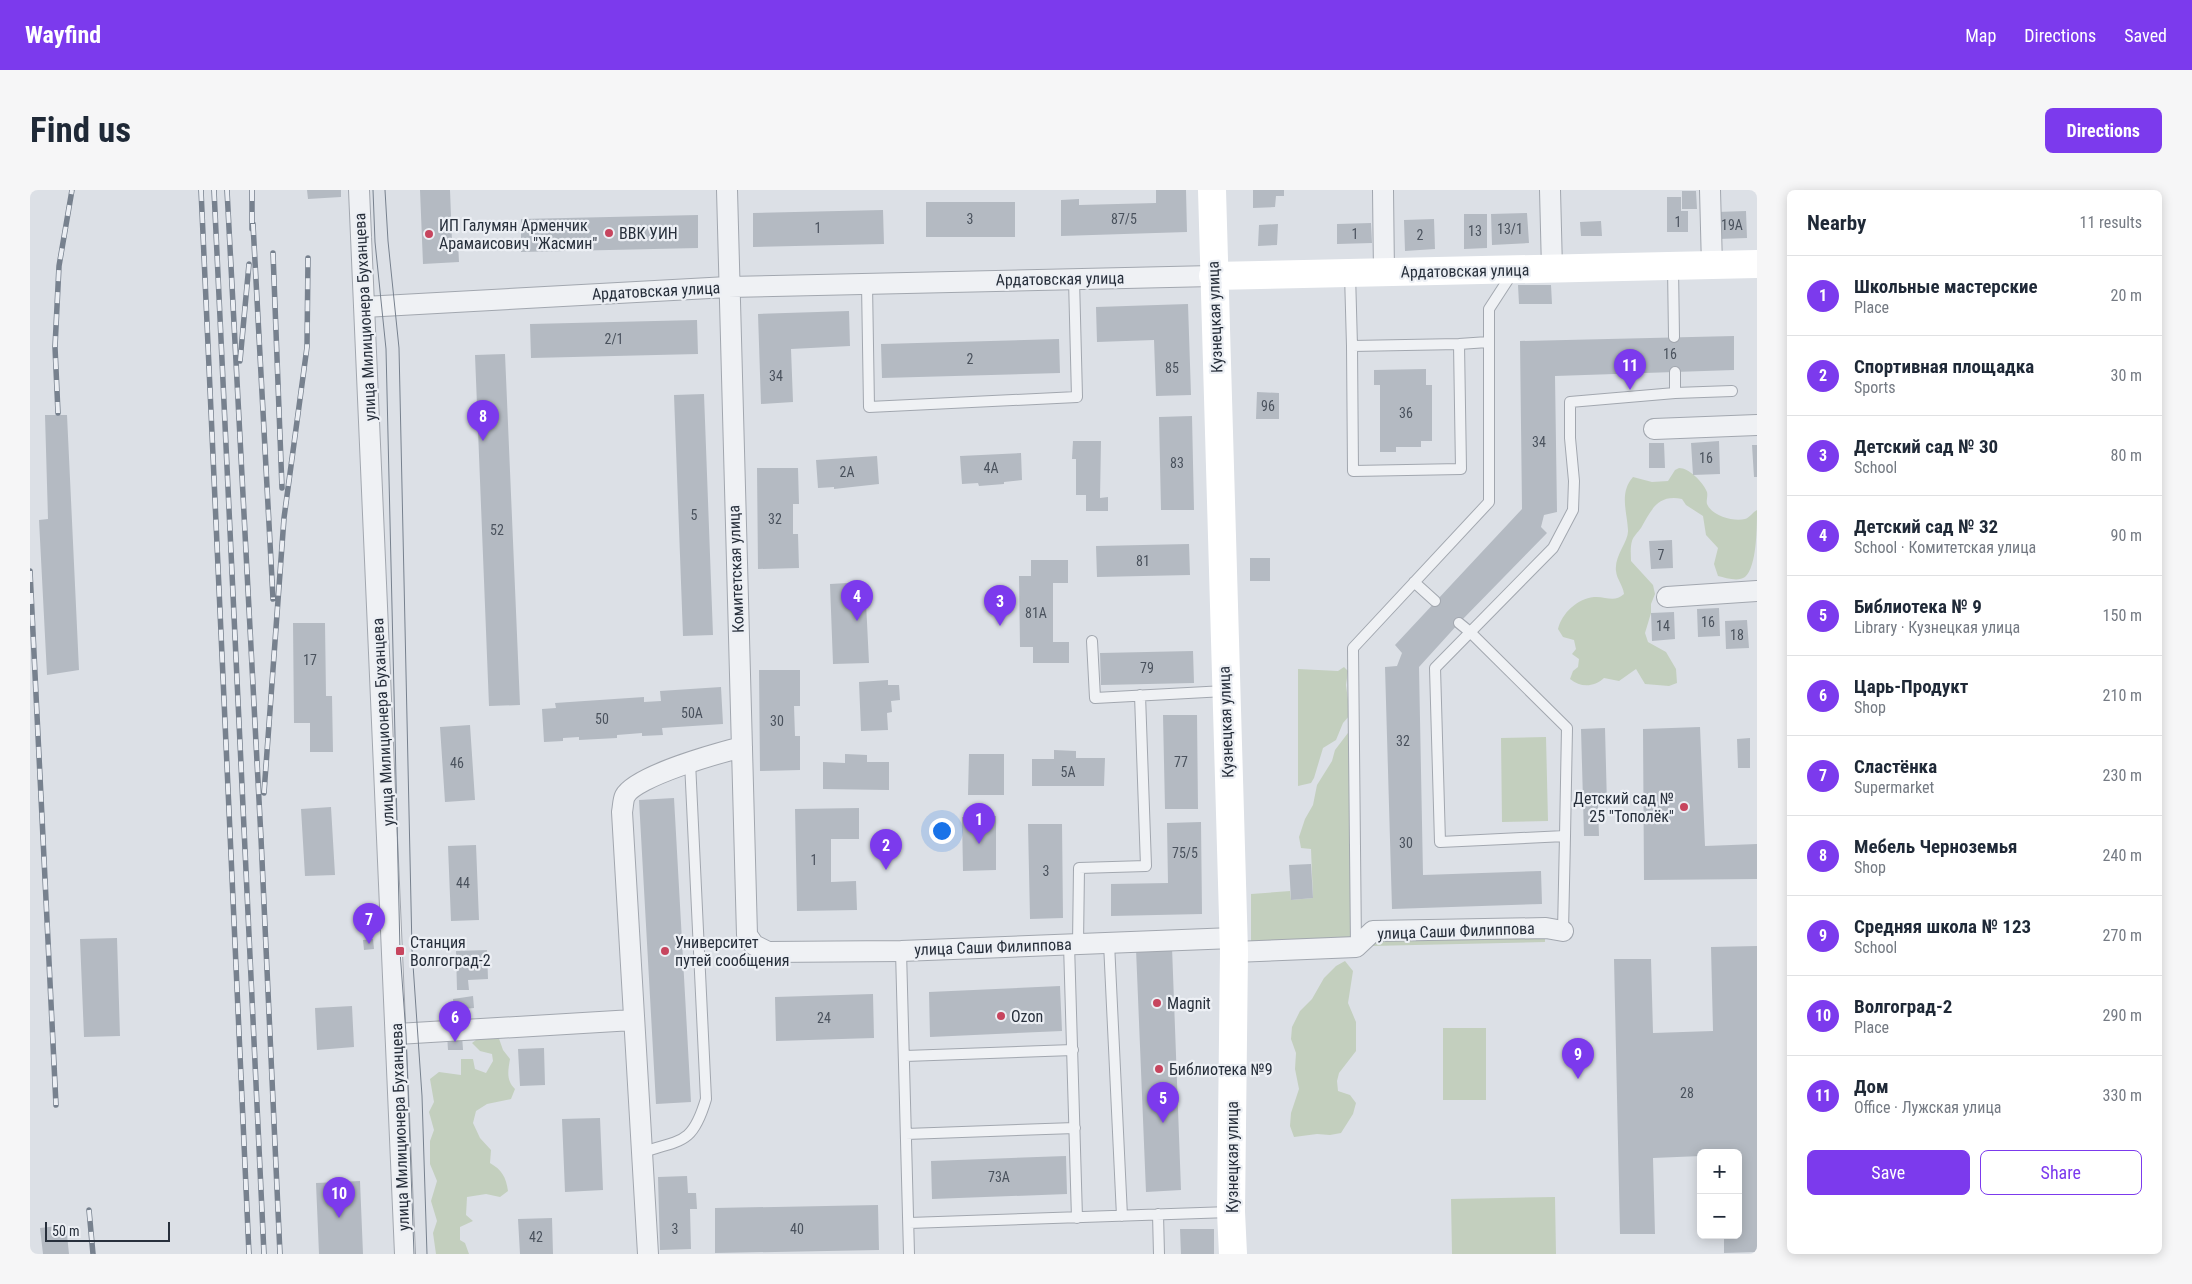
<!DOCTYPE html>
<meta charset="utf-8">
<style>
body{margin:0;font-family:"Roboto Condensed",sans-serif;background:#f6f6f7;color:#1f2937}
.controls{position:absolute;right:15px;bottom:15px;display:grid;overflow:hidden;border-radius:8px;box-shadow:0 2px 12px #0003}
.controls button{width:45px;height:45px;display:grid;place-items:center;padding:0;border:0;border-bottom:1px solid #e0e1e3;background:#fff;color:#1f2937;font:25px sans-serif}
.scale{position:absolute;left:15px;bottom:12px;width:125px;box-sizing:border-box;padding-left:5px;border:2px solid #272f3b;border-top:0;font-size:14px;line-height:18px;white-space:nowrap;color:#272f3b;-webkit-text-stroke:4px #eceff4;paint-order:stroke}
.you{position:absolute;left:911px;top:640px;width:18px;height:18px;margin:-12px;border:4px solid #fff;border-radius:50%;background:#1a73e8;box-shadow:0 0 0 8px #1a73e833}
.badge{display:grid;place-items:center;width:32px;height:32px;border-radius:50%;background:#7c3aed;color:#fff;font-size:16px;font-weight:700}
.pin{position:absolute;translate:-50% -41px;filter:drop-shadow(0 1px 2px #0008)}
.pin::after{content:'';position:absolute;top:26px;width:18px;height:15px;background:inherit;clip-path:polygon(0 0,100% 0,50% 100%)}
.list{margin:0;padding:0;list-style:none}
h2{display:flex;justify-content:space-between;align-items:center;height:65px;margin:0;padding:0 20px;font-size:21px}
h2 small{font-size:16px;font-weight:400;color:#747a83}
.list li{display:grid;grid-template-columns:32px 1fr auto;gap:15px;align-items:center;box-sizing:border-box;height:80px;padding:0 20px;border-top:1px solid #e0e1e3}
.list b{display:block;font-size:19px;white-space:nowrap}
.list p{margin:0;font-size:16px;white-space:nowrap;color:#747a83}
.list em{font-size:16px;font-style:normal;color:#747a83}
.actions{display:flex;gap:10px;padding:15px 20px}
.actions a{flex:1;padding:11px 0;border:1px solid #7c3aed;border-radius:8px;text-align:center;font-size:18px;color:#7c3aed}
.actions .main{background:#7c3aed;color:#fff}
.map{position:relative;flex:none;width:1727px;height:1064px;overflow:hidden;border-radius:8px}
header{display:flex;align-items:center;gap:30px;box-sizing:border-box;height:70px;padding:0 25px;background:#7c3aed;color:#fff}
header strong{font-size:24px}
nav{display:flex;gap:28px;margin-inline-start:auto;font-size:18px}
.intro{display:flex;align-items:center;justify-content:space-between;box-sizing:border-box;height:120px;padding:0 30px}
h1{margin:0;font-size:35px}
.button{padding:12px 22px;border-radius:8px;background:#7c3aed;color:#fff;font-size:18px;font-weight:700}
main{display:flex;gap:30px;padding:0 30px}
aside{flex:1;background:#fff;border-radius:8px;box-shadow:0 2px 12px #0003}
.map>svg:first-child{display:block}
</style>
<header>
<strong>Wayfind</strong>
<nav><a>Map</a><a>Directions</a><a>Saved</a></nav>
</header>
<div class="intro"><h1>Find us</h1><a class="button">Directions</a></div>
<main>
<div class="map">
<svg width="1727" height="1064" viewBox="0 0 1727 1064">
<rect width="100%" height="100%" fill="#dce0e6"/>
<path fill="#c3cfbe" d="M 1649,278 C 1659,278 1673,292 1677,302 C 1678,306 1676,311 1677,314 C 1682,326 1704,332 1715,329 C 1719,328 1723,322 1727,320 C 1727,336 1727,377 1715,387 C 1708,392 1696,388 1688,386 L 1684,374 L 1688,358 L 1676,345 L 1673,326 L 1656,315 L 1652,309 C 1627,304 1621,321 1611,338 C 1608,342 1603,347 1602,351 C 1600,358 1601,365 1601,371 L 1623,395 L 1625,404 L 1621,414 L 1621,423 L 1615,443 L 1618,452 L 1636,462 L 1646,479 L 1647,493 L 1639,496 L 1615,494 L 1606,479 L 1589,491 L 1574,488 C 1564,497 1551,498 1540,489 L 1543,481 L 1548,477 L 1549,469 L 1542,464 L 1546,459 L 1544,450 L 1533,447 L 1528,439 C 1532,423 1547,409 1564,407 C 1576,406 1584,413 1594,404 C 1593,395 1587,390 1586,381 C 1584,366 1599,351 1598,340 C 1597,321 1589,303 1603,287 L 1622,292 L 1638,291 L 1645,280 Z
M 1314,477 L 1318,481 L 1316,495 L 1320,525 L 1313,533 L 1306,550 L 1293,558 L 1284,588 L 1281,593 L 1268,596 L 1268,479 L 1308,481 Z
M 1321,539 L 1323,743 L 1320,748 L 1221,757 L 1221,704 L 1260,701 L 1261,710 L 1283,708 L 1281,659 L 1271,658 L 1269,647 L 1275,629 L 1283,615 L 1287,595 L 1302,571 L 1305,560 Z
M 1516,547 L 1518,631 L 1472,632 L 1471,548 Z
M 1515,744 L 1515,752 L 1341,756 L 1341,748 Z
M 1315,771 L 1323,781 L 1318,813 L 1326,832 L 1326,861 L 1309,883 L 1307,891 L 1308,901 L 1320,905 L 1326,913 L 1323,924 L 1311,943 L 1300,945 L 1287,944 L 1264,947 L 1260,936 L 1261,923 L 1269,899 L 1265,879 L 1266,863 L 1261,849 L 1262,837 L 1270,821 L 1282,809 L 1294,788 L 1306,776 Z
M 1413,838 L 1456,838 L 1456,910 L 1413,910 Z
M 466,840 L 473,860 L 480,869 C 478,881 476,890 485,899 L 481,909 L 457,914 L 446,921 L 443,933 L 450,948 L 461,960 L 460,973 C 472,980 476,987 478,1001 L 470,1007 L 456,1004 L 437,1007 L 436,1025 L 443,1031 L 430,1037 L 430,1050 L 435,1053 L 439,1064 L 406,1064 L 403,1043 L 407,1031 L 401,1011 L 407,991 L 400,974 L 400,951 L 404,940 L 399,922 L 404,912 L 400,889 L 409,882 L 431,885 L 431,869 L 443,869 L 445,879 L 456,883 L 463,871 L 462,864 L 450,861 L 442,853 L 454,844 Z
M 1525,1007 L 1526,1064 L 1422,1064 L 1421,1009 Z"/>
<path fill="#b4bac2" d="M 277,0 L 311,0 L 311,7 L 278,9 Z
M 390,0 L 420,0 L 422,52 L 428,52 L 429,72 L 393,74 Z
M 1126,0 L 1156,0 L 1157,42 L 1031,46 L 1031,10 L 1049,9 L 1049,15 L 1126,13 Z
M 1223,0 L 1254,0 L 1254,6 L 1246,6 L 1245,17 L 1223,18 Z
M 1652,1 L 1666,1 L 1667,19 L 1652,19 Z
M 1637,7 L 1651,7 L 1651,21 L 1658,21 L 1658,42 L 1637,42 Z
M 896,12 L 985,12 L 985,47 L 896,47 Z
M 853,20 L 854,54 L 723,57 L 723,23 Z
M 1716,21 L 1717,48 L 1688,49 L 1687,22 Z
M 1497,23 L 1499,53 L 1462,55 L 1461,24 Z
M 1434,24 L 1457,24 L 1457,58 L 1434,59 Z
M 668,25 L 668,58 L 491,62 L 491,29 Z
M 1404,29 L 1405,59 L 1375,61 L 1374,30 Z
M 1571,31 L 1572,46 L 1551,46 L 1550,32 Z
M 1341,33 L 1342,53 L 1307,54 L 1307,34 Z
M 1248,34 L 1247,55 L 1228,56 L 1229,35 Z
M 1488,95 L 1521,95 L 1522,114 L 1489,114 Z
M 1158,114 L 1161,205 L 1126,206 L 1124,150 L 1067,152 L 1066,117 Z
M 819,121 L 820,156 L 761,159 L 763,212 L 731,214 L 728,124 Z
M 667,130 L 668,164 L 501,168 L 500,134 Z
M 1704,146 L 1704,180 L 1525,186 L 1527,322 L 1514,325 L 1511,337 L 1517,343 L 1429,433 L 1389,477 L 1393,685 L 1511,681 L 1512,714 L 1362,719 L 1355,477 L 1367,476 L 1372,463 L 1365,455 L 1492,319 L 1490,151 Z
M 1029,149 L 1030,183 L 852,188 L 851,154 Z
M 475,164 L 490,515 L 459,516 L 445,165 Z
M 1396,179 L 1396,195 L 1402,195 L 1402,251 L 1391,251 L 1391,257 L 1366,257 L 1366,262 L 1350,262 L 1350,195 L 1344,195 L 1344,180 Z
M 1227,202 L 1249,203 L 1249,229 L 1226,229 Z
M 674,204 L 683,445 L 653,446 L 644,205 Z
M 15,225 L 37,225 L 49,480 L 17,485 L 9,330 L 18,329 Z
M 1162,226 L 1164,320 L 1131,320 L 1129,227 Z
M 1043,251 L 1071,251 L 1070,308 L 1078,307 L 1078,321 L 1056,321 L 1056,305 L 1046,305 L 1046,269 L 1042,269 Z
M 1689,251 L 1690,284 L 1663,285 L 1661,253 Z
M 1619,253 L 1634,253 L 1635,278 L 1619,278 Z
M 1722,255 L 1727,255 L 1727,287 L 1724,287 Z
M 991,263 L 992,290 L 974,292 L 974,294 L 949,296 L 948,293 L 932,294 L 930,266 Z
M 847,266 L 849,294 L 804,299 L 804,297 L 788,298 L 786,270 Z
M 727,278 L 768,278 L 769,314 L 763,314 L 763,344 L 768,344 L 769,378 L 728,379 Z
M 1642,350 L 1643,378 L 1621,379 L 1619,351 Z
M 1159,354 L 1160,385 L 1067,387 L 1066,356 Z
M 1220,368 L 1240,368 L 1240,391 L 1220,391 Z
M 1001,370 L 1038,370 L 1038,393 L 1023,393 L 1023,452 L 1039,452 L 1039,473 L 1003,473 L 1003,457 L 990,457 L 989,386 L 1001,386 Z
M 835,392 L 839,473 L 803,474 L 800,394 Z
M 1689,418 L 1690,446 L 1668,447 L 1667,419 Z
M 1644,422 L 1645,449 L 1622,451 L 1621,423 Z
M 1717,430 L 1719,458 L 1696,459 L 1695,431 Z
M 263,433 L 295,433 L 296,506 L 302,506 L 303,562 L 280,562 L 280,533 L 264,533 Z
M 1163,461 L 1164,493 L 1071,495 L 1070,463 Z
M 729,480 L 770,480 L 770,516 L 764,516 L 765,546 L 770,546 L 770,580 L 730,581 Z
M 858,490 L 858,495 L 869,495 L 870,510 L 861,511 L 862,522 L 857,523 L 858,540 L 831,541 L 829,492 Z
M 691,497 L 693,534 L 632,538 L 633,545 L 612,546 L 612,543 L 587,545 L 587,548 L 549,550 L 549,547 L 533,548 L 533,551 L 514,552 L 512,519 L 526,518 L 525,513 L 614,507 L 614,512 L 631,511 L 630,501 Z
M 1133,525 L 1167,525 L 1168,619 L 1135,619 Z
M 440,535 L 445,610 L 415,612 L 410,537 Z
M 1670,537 L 1675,656 L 1727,654 L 1727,689 L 1614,690 L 1613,539 Z
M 1575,538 L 1577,615 L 1568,615 L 1569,646 L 1554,646 L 1551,539 Z
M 1720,548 L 1720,578 L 1708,578 L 1707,549 Z
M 1024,560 L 1046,561 L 1046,568 L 1075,568 L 1074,596 L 1002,596 L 1002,569 L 1024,569 Z
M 815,564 L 837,565 L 837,572 L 859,572 L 859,600 L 793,599 L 793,572 L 815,573 Z
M 939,564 L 974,564 L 974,605 L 938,605 Z
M 644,608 L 661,912 L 626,914 L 609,610 Z
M 301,617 L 305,685 L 275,686 L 271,619 Z
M 829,618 L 829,649 L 801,649 L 801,692 L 826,691 L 827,720 L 767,721 L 765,619 Z
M 966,626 L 966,680 L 933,681 L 932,627 Z
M 1171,632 L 1172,724 L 1081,726 L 1081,694 L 1138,693 L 1137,633 Z
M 998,634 L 1032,634 L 1033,728 L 1000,729 Z
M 446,655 L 449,730 L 421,731 L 418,656 Z
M 1281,674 L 1283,708 L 1261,710 L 1259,675 Z
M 87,748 L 90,846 L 54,847 L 50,749 Z
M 343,749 L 344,759 L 334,760 L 333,750 Z
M 1727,756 L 1727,1062 L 1694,1063 L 1694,1045 L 1708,1045 L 1708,963 L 1671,963 L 1671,966 L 1623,968 L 1625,1044 L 1590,1044 L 1584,769 L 1621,769 L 1623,843 L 1683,841 L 1681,757 Z
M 1142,757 L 1151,1000 L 1116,1002 L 1106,759 Z
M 457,760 L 458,789 L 438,790 L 439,800 L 427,800 L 426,761 Z
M 1030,796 L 1032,841 L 900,847 L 899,802 Z
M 843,804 L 844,848 L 746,851 L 745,807 Z
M 443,806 L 444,818 L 424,820 L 423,809 Z
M 322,816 L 324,857 L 287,860 L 285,818 Z
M 417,845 L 432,845 L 433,860 L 418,860 Z
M 514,858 L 515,895 L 490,896 L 488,859 Z
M 570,928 L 573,1000 L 535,1002 L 532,929 Z
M 1036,966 L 1037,1004 L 902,1009 L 901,971 Z
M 657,986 L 658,1003 L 666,1003 L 667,1019 L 660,1019 L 661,1059 L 630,1060 L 628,987 Z
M 330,991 L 333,1064 L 289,1064 L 286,993 Z
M 848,1015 L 849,1060 L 685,1063 L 685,1018 Z
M 522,1028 L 523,1064 L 490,1064 L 488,1029 Z
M 36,1035 L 39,1064 L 13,1064 L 10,1038 Z
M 1150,1039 L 1184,1039 L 1184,1064 L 1151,1064 Z"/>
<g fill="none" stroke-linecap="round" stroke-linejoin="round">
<g stroke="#a2a7af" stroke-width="12">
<path id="lane" d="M 1643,77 L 1644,147
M 1320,84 L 1322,156
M 837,94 L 839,217 L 1047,207 L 1044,89
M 1429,154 L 1431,279 L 1323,281 L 1322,156 L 1429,154 L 1458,152
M 1645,203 L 1702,201
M 1384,392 L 1405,411
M 1429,433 L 1440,442 L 1537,538 L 1535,646 L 1410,652 L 1405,478 L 1523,358 L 1543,320 L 1544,291 L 1540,248 L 1540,212 L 1645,203 L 1645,182
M 1062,451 L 1065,508 L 1195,501
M 1533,741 L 1535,646
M 1079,753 L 1092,1026
M 1039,754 L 1047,1028
M 1048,754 L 1049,678 L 1116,676 L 1110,505
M 1326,757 L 1323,458 L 1459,312 L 1459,119 L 1483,82
M 871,761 L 879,1064
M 875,866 L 1043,860
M 876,944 L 1045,938
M 612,962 C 653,950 663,953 676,909 L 660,572
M 1128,1024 L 1129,1064
M 879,1033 L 1200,1022"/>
</g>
<g stroke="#a2a7af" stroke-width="22">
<path id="street" d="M 329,0 L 375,1064
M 697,0 L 717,745 L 724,755 L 738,762 L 871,761 L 1203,748
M 1353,0 L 1354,83
M 1520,0 L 1522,79
M 1680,0 L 1682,76
M 334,117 L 698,97 L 1183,86
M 1624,239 L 1727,235
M 1637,407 L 1727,401
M 1204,762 L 1326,757 L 1343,741 L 1516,738 L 1533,741
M 367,844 L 603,830
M 618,1064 L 592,622 C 593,617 593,610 595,606 C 605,586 689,563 712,557"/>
</g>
<use href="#lane" stroke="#eff1f4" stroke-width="10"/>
<use href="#street" stroke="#eff1f4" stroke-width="20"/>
<path stroke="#fff" stroke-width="28" d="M 1182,0 L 1204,762 L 1201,1022 L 1203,1064
M 1183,86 L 1727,74"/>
<path stroke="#77818e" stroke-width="1" d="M 343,0 L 345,52 L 356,159 L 370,761 L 376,844 L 384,1064
M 355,0 L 358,51 L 369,158 L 382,760 L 392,906 L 397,1064"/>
<g stroke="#77818e" stroke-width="5.5">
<path id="rail" d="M 171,0 L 219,1064
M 184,0 L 234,1064
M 197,0 L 231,648 L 250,1064
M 222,0 L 222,39
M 223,34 L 243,409
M 243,63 L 252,298
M 210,171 L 219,74
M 28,223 L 25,157 L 29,76 L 42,0
M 0,381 L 26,915
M 234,603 L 254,328 L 277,157 L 278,68
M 59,1020 L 63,1064"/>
</g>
<use href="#rail" stroke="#eceff4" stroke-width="4" stroke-dasharray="11" stroke-linecap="butt"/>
</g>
<g fill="#c7455e" stroke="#eceff4" stroke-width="2">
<circle cx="579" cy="43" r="5"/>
<circle cx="399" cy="44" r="5"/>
<circle cx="1654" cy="617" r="5"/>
<rect x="365" y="756" width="10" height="10" rx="2.5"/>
<circle cx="635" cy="761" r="5"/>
<circle cx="1127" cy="813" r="5"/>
<circle cx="971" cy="826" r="5"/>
<circle cx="1129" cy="879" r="5"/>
</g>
<g text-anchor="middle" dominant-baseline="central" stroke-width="4.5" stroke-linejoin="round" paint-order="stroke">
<g font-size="14" fill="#4a525d">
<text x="940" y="29">3</text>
<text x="1094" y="29">87/5</text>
<text x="1648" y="32">1</text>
<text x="1702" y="35">19А</text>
<text x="788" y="38">1</text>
<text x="1480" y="39">13/1</text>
<text x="1445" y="41">13</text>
<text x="1325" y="44">1</text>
<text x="1390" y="45">2</text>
<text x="584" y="149">2/1</text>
<text x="1640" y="164">16</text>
<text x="940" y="169">2</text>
<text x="1142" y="178">85</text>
<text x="746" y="186">34</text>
<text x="1238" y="216">96</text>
<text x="1376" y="223">36</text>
<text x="1509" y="252">34</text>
<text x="1676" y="268">16</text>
<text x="1147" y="273">83</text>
<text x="961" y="278">4А</text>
<text x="817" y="282">2А</text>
<text x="664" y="325">5</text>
<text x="745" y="329">32</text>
<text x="467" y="340">52</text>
<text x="1631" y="365">7</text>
<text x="1113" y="371">81</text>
<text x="1006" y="423">81А</text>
<text x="1678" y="432">16</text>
<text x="1633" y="436">14</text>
<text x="1707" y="445">18</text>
<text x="280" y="470">17</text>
<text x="1117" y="478">79</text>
<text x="662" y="523">50А</text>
<text x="572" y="529">50</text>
<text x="747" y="531">30</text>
<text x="1373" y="551">32</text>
<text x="1151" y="572">77</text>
<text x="427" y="573">46</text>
<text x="1038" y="582">5А</text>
<text x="1376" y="653">30</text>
<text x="1155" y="663">75/5</text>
<text x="784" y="670">1</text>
<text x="1016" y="681">3</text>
<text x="433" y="693">44</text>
<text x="794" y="828">24</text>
<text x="1657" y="903">28</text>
<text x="969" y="987">73А</text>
<text x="645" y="1039">3</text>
<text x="767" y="1039">40</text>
<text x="506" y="1047">42</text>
</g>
<g font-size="16" fill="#272f3b" stroke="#eceff4" text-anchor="start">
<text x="409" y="35">ИП Галумян Арменчик<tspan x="409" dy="18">Арамаисович "Жасмин"</tspan></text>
<text x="589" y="43">ВВК УИН</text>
<text x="1644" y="608" text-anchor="end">Детский сад №<tspan x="1644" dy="18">25 "Тополёк"</tspan></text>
<text x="380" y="752">Станция<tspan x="380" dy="18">Волгоград-2</tspan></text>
<text x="645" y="752">Университет<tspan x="645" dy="18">путей сообщения</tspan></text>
<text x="1137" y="813">Magnit</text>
<text x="981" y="826">Ozon</text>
<text x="1139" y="879">Библиотека №9</text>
</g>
<g font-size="16" fill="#272f3b" stroke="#eceff4">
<text transform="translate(1435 81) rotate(-1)">Ардатовская улица</text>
<text transform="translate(1030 89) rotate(-1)">Ардатовская улица</text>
<text transform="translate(626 101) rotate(-3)">Ардатовская улица</text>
<text transform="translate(335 127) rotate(-93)">улица Милиционера Буханцева</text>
<text transform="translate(1185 127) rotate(-92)">Кузнецкая улица</text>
<text transform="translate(706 379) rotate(-92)">Комитетская улица</text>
<text transform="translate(353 532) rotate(-93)">улица Милиционера Буханцева</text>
<text transform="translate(1196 532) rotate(-92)">Кузнецкая улица</text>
<text transform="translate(1426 741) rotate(-2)">улица Саши Филиппова</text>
<text transform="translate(963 757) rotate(-2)">улица Саши Филиппова</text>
<text transform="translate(370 937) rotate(-92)">улица Милиционера Буханцева</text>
<text transform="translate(1202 967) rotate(-90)">Кузнецкая улица</text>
</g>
</g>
</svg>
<div class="controls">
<button>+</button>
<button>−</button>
</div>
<div class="scale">50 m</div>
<div class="you"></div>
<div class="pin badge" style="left:949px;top:654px">1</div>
<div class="pin badge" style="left:856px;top:680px">2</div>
<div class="pin badge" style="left:970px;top:436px">3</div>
<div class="pin badge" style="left:827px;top:431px">4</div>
<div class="pin badge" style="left:1133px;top:933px">5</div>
<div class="pin badge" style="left:425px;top:852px">6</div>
<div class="pin badge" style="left:339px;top:754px">7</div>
<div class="pin badge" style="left:453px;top:251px">8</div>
<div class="pin badge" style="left:1548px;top:889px">9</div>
<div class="pin badge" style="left:309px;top:1028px">10</div>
<div class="pin badge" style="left:1600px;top:200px">11</div>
</div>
<aside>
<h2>Nearby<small>11 results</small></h2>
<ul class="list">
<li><span class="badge">1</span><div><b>Школьные мастерские</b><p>Place</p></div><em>20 m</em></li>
<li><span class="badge">2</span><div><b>Спортивная площадка</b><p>Sports</p></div><em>30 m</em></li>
<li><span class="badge">3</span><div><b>Детский сад № 30</b><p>School</p></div><em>80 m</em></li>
<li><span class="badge">4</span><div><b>Детский сад № 32</b><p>School · Комитетская улица</p></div><em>90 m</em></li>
<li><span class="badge">5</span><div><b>Библиотека № 9</b><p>Library · Кузнецкая улица</p></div><em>150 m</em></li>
<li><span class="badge">6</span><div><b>Царь-Продукт</b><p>Shop</p></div><em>210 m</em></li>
<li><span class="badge">7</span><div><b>Сластёнка</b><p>Supermarket</p></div><em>230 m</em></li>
<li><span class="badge">8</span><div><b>Мебель Черноземья</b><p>Shop</p></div><em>240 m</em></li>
<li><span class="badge">9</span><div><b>Средняя школа № 123</b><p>School</p></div><em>270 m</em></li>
<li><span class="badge">10</span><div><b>Волгоград-2</b><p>Place</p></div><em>290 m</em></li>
<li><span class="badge">11</span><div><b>Дом</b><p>Office · Лужская улица</p></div><em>330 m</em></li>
</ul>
<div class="actions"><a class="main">Save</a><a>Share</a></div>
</aside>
</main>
